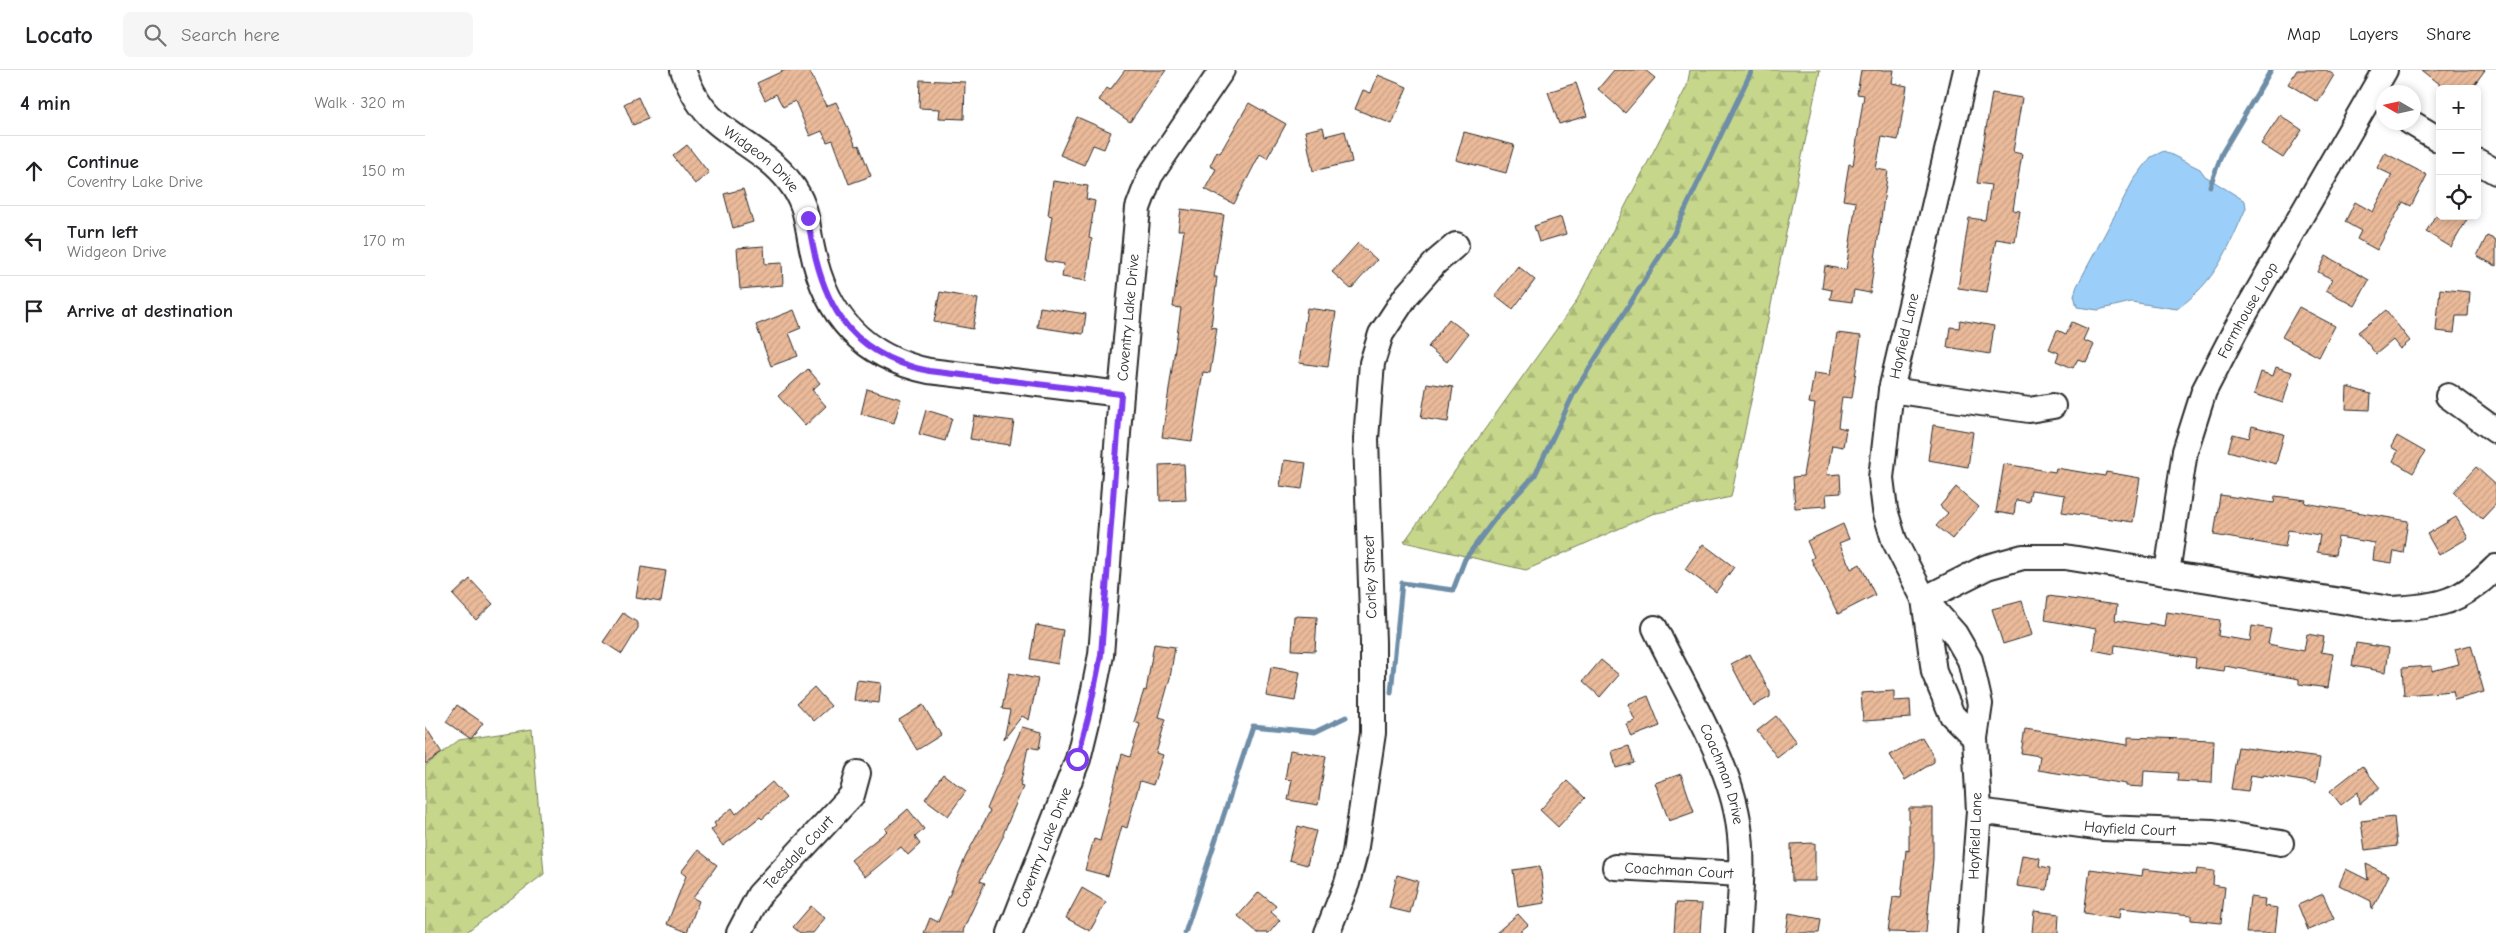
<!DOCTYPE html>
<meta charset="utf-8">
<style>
body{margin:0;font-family:"Comic Neue",sans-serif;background:#f6f6f6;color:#202124}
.controls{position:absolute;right:15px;top:15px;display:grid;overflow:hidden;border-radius:8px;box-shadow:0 2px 8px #0003}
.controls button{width:45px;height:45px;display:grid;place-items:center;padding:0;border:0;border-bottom:1px solid #e0e0e0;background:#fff;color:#202124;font:25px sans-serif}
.compass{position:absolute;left:1951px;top:15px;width:45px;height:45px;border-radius:50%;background:#fff;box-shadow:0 2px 8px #0003;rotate:279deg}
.stop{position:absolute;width:15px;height:15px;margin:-11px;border:4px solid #7c3aed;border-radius:50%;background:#fff}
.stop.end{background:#7c3aed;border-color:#fff;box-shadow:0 1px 5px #0008}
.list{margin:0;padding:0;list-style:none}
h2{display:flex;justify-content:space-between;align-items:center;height:65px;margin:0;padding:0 20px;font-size:21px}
h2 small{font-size:16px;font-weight:400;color:#757577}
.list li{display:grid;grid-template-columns:32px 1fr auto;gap:15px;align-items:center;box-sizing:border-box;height:70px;padding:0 20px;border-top:1px solid #e0e0e0}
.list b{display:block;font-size:19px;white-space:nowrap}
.list p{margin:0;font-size:16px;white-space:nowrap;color:#757577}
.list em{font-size:16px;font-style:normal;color:#757577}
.icon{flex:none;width:28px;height:28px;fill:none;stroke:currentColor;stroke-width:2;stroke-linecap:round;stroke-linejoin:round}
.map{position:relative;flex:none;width:2071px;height:863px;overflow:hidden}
header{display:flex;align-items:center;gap:30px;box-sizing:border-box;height:70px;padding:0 25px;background:#fff;border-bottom:1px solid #e0e0e0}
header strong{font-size:24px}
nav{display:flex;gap:28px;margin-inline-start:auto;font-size:18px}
.search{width:350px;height:45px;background:#f6f6f6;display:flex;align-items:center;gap:12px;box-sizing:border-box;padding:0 18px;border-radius:8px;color:#757577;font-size:19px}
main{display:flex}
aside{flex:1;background:#fff}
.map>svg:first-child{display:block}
</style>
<header>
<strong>Locato</strong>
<div class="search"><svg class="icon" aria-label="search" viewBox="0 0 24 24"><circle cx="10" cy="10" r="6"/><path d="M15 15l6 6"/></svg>Search here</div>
<nav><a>Map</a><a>Layers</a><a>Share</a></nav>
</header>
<main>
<aside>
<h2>4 min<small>Walk · 320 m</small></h2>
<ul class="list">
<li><svg class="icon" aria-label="ahead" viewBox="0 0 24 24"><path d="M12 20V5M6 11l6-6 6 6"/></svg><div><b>Continue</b><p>Coventry Lake Drive</p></div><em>150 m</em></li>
<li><svg class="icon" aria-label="left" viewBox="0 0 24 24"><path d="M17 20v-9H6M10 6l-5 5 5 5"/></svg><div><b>Turn left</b><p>Widgeon Drive</p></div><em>170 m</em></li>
<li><svg class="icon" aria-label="arrive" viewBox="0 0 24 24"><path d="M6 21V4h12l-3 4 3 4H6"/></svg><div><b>Arrive at destination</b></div></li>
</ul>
</aside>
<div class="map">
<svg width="2071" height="863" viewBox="0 0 2071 863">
<defs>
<pattern id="forest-firs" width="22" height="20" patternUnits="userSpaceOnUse" patternTransform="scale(1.25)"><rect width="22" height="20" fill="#c6d78b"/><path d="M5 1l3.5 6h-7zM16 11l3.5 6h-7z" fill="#aab978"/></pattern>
<pattern id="building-hatch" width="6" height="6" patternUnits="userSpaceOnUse" patternTransform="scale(1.25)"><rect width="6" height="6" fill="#eaba9a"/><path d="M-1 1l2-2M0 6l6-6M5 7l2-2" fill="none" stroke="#c9a085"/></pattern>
</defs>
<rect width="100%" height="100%" fill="#fff"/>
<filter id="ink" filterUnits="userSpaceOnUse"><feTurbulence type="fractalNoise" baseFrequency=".02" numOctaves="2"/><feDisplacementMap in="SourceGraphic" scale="10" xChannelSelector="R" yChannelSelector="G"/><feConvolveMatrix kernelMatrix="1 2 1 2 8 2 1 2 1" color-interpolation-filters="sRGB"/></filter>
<g filter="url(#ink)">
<path fill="url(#forest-firs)" stroke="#78815b" d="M 1265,0 L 1395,0 L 1306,427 L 1227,444 L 1101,500 L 979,472 L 1151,232 L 1262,16 Z
M 107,659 L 119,804 L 40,863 L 0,863 L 0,696 L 34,670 Z"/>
<path fill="#9bcff9" stroke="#6e8da7" d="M 1739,81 L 1775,99 L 1780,106 L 1820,131 L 1821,138 C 1802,181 1791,211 1752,239 L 1706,232 L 1673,240 L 1652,237 L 1649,225 L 1652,216 L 1708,111 L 1726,87 Z"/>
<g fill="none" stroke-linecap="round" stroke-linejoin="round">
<path stroke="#6e8da7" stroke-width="5" d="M 1785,116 L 1797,83 L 1846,0
M 966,623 L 977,513 L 1028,520 L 1040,489 L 1072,446 L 1110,405 L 1150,321 L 1248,165 L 1327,0
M 760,863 L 828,656 L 890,662 L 921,647"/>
</g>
<path fill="url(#building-hatch)" stroke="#2b2b2b" d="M 360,0 L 384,0 L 401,36 L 411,32 L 431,76 L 434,75 L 446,106 L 424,114 L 408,70 L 402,72 L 397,61 L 385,66 L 370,31 L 358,37 L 351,24 L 340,30 L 332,13 Z
M 700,0 L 741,0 L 705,52 L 674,30 L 682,18 L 685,20 Z
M 1189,0 L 1220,0 L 1230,8 L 1200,43 L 1173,19 Z
M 1436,0 L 1469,0 L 1467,13 L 1482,16 L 1473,70 L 1457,67 L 1451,99 L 1463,101 L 1445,223 L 1429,220 L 1427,232 L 1405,229 L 1407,220 L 1397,218 L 1400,196 L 1421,200 L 1431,132 L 1418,130 L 1424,94 L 1428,95 L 1439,25 L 1432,24 Z
M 1872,0 L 1901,0 L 1909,5 L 1893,32 L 1863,14 Z
M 1997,0 L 2060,0 L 2046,19 L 2021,19 Z
M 953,5 L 982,17 L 967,54 L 930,39 L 938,20 L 946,23 Z
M 495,10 L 540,12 L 539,49 L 514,48 L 515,39 L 494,38 Z
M 1151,13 L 1162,46 L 1134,54 L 1123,22 Z
M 1567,23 L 1597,28 L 1588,82 L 1597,84 L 1588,140 L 1595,141 L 1590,172 L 1571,169 L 1562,222 L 1533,218 L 1544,148 L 1560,150 L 1566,115 L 1552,113 Z
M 213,27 L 223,49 L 208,55 L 199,34 Z
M 824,33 L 861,54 L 842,88 L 835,84 L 809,134 L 780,119 L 791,99 L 785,96 L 792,81 L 795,83 Z
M 1855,45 L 1877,60 L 1858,88 L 1836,74 Z
M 652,47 L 686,62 L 679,79 L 668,75 L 659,95 L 635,85 Z
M 898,57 L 900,66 L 920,61 L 927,92 L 888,101 L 880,61 Z
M 1039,62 L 1089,75 L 1081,103 L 1031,90 Z
M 262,75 L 284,103 L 270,114 L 248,86 Z
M 1960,83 L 2002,105 L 1986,136 L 1978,132 L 1952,180 L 1932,169 L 1936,161 L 1920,152 L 1930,132 L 1948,142 L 1967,105 L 1952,98 Z
M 628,111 L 663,116 L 661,129 L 670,131 L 664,168 L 667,169 L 661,211 L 637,207 L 639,194 L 620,191 L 627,146 L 623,145 Z
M 318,119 L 328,152 L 308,158 L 299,124 Z
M 756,139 L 799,145 L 789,207 L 792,207 L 786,257 L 792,258 L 785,303 L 778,302 L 767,371 L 737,367 L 756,238 L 748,237 L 759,160 L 753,160 Z
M 2010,146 L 2044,146 L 2026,177 L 2001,162 Z
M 1136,147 L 1141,164 L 1114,172 L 1109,156 Z
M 2062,166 L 2071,170 L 2071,196 L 2052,186 Z
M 933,173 L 952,190 L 926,219 L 907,202 Z
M 339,176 L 340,194 L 357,193 L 358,215 L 315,219 L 312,178 Z
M 1901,186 L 1944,210 L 1930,236 L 1901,220 L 1907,209 L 1893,202 Z
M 1093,196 L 1110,210 L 1088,239 L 1070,225 Z
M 2015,219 L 2045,222 L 2043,246 L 2031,246 L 2029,263 L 2011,261 Z
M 515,222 L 553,229 L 548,259 L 509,252 Z
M 615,237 L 661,244 L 658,264 L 612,257 Z
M 1874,237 L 1910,256 L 1894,287 L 1857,267 Z
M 882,238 L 911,242 L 903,297 L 874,293 Z
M 369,240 L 376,258 L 364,263 L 373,286 L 346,296 L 331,255 Z
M 1961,240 L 1985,271 L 1975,279 L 1968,270 L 1951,284 L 1933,262 Z
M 1024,249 L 1043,264 L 1022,292 L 1003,277 Z
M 1535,250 L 1569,256 L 1565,284 L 1522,277 L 1525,257 L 1534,258 Z
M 1647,252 L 1663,259 L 1658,270 L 1669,275 L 1661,292 L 1653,289 L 1648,298 L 1631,291 L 1634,283 L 1624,279 L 1632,260 L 1641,264 Z
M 1412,263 L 1436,266 L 1427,328 L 1417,327 L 1413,357 L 1421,359 L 1418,377 L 1407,375 L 1402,405 L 1415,404 L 1416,423 L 1401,424 L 1402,436 L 1370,438 L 1368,407 L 1378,406 L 1390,334 L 1384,333 L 1389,303 L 1405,305 Z
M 1851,297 L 1867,302 L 1858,333 L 1829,324 L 1836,302 L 1848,306 Z
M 383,299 L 395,313 L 387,320 L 401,336 L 380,356 L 353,326 Z
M 1002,313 L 1028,317 L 1023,352 L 996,348 Z
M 1922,317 L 1946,324 L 1945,340 L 1921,339 Z
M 442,319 L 476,329 L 469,353 L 436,344 Z
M 501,340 L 527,348 L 520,371 L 494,364 Z
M 549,346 L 589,351 L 585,375 L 545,369 Z
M 1508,355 L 1548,362 L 1543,397 L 1503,390 Z
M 1827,356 L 1859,364 L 1851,394 L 1803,381 L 1808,364 L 1824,368 Z
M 1972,366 L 2000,382 L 1988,403 L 1968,391 L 1973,381 L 1966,377 Z
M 859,390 L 881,393 L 877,419 L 855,416 Z
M 759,394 L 761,430 L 735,431 L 734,395 Z
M 1579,394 L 1630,402 L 1631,398 L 1680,406 L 1681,402 L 1715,408 L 1708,452 L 1637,442 L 1640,425 L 1606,420 L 1604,432 L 1591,430 L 1589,445 L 1571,442 Z
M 2051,397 L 2071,415 L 2071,434 L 2057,449 L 2028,422 Z
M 1531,417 L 1554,437 L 1527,469 L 1511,456 L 1523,443 L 1515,436 Z
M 1795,425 L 1849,433 L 1850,426 L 1881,430 L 1880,433 L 1983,451 L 1978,483 L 1969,481 L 1967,493 L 1948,490 L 1950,473 L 1913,467 L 1910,485 L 1892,482 L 1895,465 L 1863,460 L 1860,477 L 1789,465 Z
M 2031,447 L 2043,468 L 2014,485 L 2002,464 Z
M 1418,454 L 1424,469 L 1414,473 L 1426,499 L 1435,494 L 1450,525 L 1413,544 L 1386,489 L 1389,487 L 1382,471 Z
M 1278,474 L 1309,497 L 1291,522 L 1260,499 Z
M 216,497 L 241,501 L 236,532 L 211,528 Z
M 45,509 L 68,534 L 51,550 L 28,525 Z
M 1623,526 L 1692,535 L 1690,550 L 1723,555 L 1724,553 L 1739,556 L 1741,542 L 1795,550 L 1793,566 L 1825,571 L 1827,556 L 1846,559 L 1843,574 L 1879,581 L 1882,564 L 1899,567 L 1896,582 L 1908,584 L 1903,618 L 1874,614 L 1874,609 L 1800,596 L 1799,601 L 1770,597 L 1771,588 L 1690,575 L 1689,584 L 1668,580 L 1671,559 L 1620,550 Z
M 1597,531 L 1607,565 L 1578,574 L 1567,539 Z
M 198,543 L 213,553 L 213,558 L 197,584 L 178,572 Z
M 869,546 L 892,547 L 890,581 L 867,580 Z
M 611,555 L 638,560 L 633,594 L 605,589 Z
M 1931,573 L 1964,578 L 1961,602 L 1927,596 Z
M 729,574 L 750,577 L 745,608 L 734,647 L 741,649 L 731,683 L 738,685 L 728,715 L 715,711 L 702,758 L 697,756 L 683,806 L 660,800 L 669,769 L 675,771 L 697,684 L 705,687 L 715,654 L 709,652 L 719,620 L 721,621 Z
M 2046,575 L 2059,622 L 2030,630 L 2028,621 L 1979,625 L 1977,598 L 2007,596 L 2007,601 L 2034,594 L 2030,579 Z
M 1325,584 L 1345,622 L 1345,627 L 1328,636 L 1306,594 Z
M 1176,590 L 1194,605 L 1175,627 L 1158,611 Z
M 846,597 L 875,602 L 870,631 L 841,626 Z
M 584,603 L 613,609 L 604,650 L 597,646 L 579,669 L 585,640 L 577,639 Z
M 432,610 L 456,613 L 454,633 L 429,630 Z
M 389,617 L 406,636 L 389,651 L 372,633 Z
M 1469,621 L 1469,631 L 1485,630 L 1486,648 L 1438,651 L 1436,623 Z
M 1223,626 L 1235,656 L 1206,667 L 1201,654 L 1210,651 L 1203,634 Z
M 32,635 L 58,653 L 46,669 L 21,652 Z
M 498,635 L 516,665 L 492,680 L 474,650 Z
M 1351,646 L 1371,672 L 1352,687 L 1332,661 Z
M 0,656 L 17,683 L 0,694 Z
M 597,657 L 617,662 L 614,679 L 603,677 L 595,716 L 598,717 L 578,764 L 579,765 L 555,811 L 560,813 L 543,849 L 538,861 L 540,863 L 499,863 L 505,848 L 513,852 L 541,786 L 565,741 L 562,739 Z
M 1600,659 L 1703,675 L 1703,667 L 1789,670 L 1787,713 L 1752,711 L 1753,703 L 1719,701 L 1718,717 L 1701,716 L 1701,714 L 1613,700 L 1615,686 L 1596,683 Z
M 1497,667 L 1509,687 L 1509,692 L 1480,710 L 1465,685 Z
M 1204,676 L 1209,693 L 1191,698 L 1187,681 Z
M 1813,677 L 1895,688 L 1891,713 L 1839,705 L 1838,707 L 1826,705 L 1823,721 L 1806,719 Z
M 865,680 L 901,686 L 893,735 L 863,730 L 867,710 L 860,709 Z
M 1937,696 L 1955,718 L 1935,734 L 1933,722 L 1916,735 L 1905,721 Z
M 518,704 L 541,721 L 523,746 L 500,729 Z
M 1256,704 L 1269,742 L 1244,751 L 1230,713 Z
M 1142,711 L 1160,728 L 1133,757 L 1115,740 Z
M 347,712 L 361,728 L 337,749 L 335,747 L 298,776 L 286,760 L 291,756 L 289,753 L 307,738 L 311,744 Z
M 1484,738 L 1508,738 L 1508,789 L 1501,863 L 1463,862 L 1468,827 L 1476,828 L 1481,780 L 1484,781 Z
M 483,739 L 499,759 L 490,767 L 495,774 L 483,785 L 476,777 L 440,807 L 426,790 L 462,761 L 460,759 Z
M 1969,747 L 1972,776 L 1940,780 L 1936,751 Z
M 873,756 L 891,761 L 882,795 L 864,790 Z
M 1390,773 L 1390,811 L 1367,811 L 1366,774 Z
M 273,780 L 292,795 L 268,828 L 274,831 L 262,862 L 242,854 L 261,806 L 256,802 Z
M 1597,785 L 1615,788 L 1614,796 L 1625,798 L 1622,820 L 1592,816 Z
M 1941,794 L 1964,805 L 1947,840 L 1946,831 L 1914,815 L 1921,799 L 1943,810 Z
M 1115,796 L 1120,833 L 1093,837 L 1088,800 Z
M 1665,799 L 1717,806 L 1718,799 L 1771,805 L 1772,799 L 1789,801 L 1788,815 L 1800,817 L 1796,853 L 1766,850 L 1766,845 L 1695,838 L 1694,849 L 1659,844 Z
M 972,805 L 993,811 L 985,843 L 964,838 Z
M 657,818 L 681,832 L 665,861 L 641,848 Z
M 834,822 L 851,836 L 846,842 L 855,850 L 844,863 L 833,863 L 813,846 Z
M 1898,824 L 1909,849 L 1883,860 L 1873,835 Z
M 1825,827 L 1840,829 L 1839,836 L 1853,838 L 1850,863 L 1821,863 Z
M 1251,833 L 1277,834 L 1275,863 L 1249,863 Z
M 386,836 L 400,848 L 388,863 L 375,863 L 368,857 Z
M 1609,841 L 1634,844 L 1633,863 L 1607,863 Z
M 1364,843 L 1396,849 L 1394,863 L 1361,863 Z
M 1093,844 L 1103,855 L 1093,863 L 1071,863 Z"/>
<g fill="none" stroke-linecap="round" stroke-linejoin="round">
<g stroke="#2b2b2b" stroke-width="28">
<g id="minor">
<path id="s1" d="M 258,0 C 265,19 274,37 290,51 C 314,72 344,85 364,111 C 382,134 381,150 387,178 C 400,244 437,287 504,301 L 696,324"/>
<path d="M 1541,0 L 1466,320 L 1456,408 L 1460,440 L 1469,470 L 1499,529 L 1530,564 L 1545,590 L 1555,634 L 1550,668 L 1554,741 L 1545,863"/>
<path d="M 1985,52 L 2015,70"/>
<path d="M 2052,91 L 2071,102"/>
<path d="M 1466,320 L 1604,340 L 1628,336"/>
<path d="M 2023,326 L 2071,361"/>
<path id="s2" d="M 1742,503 L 1760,381 L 1779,321 L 1810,261 L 1960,0"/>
<path d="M 1499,529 L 1562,497 L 1598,487 L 1640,487 L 1966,539 C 2013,537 2037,532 2071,497"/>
<path d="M 1499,529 L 1509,602 L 1527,645 L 1550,668"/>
<path id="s3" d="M 1230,558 C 1258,618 1306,692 1314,757 C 1319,792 1315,828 1313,863"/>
<path id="s4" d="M 1554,741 L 1677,758 L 1788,762 L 1856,773"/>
<path id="s5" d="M 1190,797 L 1316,804"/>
<path id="s6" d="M 314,863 L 334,825 L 427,725 L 433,703"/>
<path id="s7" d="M 585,863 L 653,689 L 664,644 L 676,585 L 696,324 L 713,138 L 725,106 L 797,0"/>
<path d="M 902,863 L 922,813 L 930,783 L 948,663 L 948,572 L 941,369 L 947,293 L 956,264 L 981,226 L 1011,192 L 1031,175"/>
</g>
</g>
<use href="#minor" stroke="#fff" stroke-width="24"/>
</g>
</g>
<g fill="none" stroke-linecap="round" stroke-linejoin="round" filter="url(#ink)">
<path stroke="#7c3aed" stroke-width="6" d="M 383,148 C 394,227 419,284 504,301 L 696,324 L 676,585 L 664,644 L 652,689"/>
</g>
<g text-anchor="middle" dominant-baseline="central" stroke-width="4" stroke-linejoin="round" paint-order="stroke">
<g font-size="15" fill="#2b2b2b" stroke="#fff">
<text stroke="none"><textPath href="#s1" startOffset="121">Widgeon Drive</textPath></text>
<text stroke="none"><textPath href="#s2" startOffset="278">Farmhouse Loop</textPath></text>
<text stroke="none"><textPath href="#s7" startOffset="632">Coventry Lake Drive</textPath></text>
<text transform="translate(1479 266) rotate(-77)">Hayfield Lane</text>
<text transform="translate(945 507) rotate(-92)">Corley Street</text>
<text stroke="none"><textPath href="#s3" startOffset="161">Coachman Drive</textPath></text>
<text stroke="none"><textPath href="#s4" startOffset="152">Hayfield Court</textPath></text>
<text transform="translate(1550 766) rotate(-88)">Hayfield Lane</text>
<text stroke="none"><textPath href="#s7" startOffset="92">Coventry Lake Drive</textPath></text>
<text stroke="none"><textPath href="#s6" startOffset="101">Teesdale Court</textPath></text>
<text stroke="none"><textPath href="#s5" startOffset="64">Coachman Court</textPath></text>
</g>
</g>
</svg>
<div class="controls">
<button>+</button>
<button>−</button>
<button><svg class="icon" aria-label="locate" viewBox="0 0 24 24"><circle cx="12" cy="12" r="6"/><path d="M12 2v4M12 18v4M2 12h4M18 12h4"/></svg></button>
</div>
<svg class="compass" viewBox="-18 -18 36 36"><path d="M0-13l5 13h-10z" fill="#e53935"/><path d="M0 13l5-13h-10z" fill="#757577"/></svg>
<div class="stop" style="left:652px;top:689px"></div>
<div class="stop end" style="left:383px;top:148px"></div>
</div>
</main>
